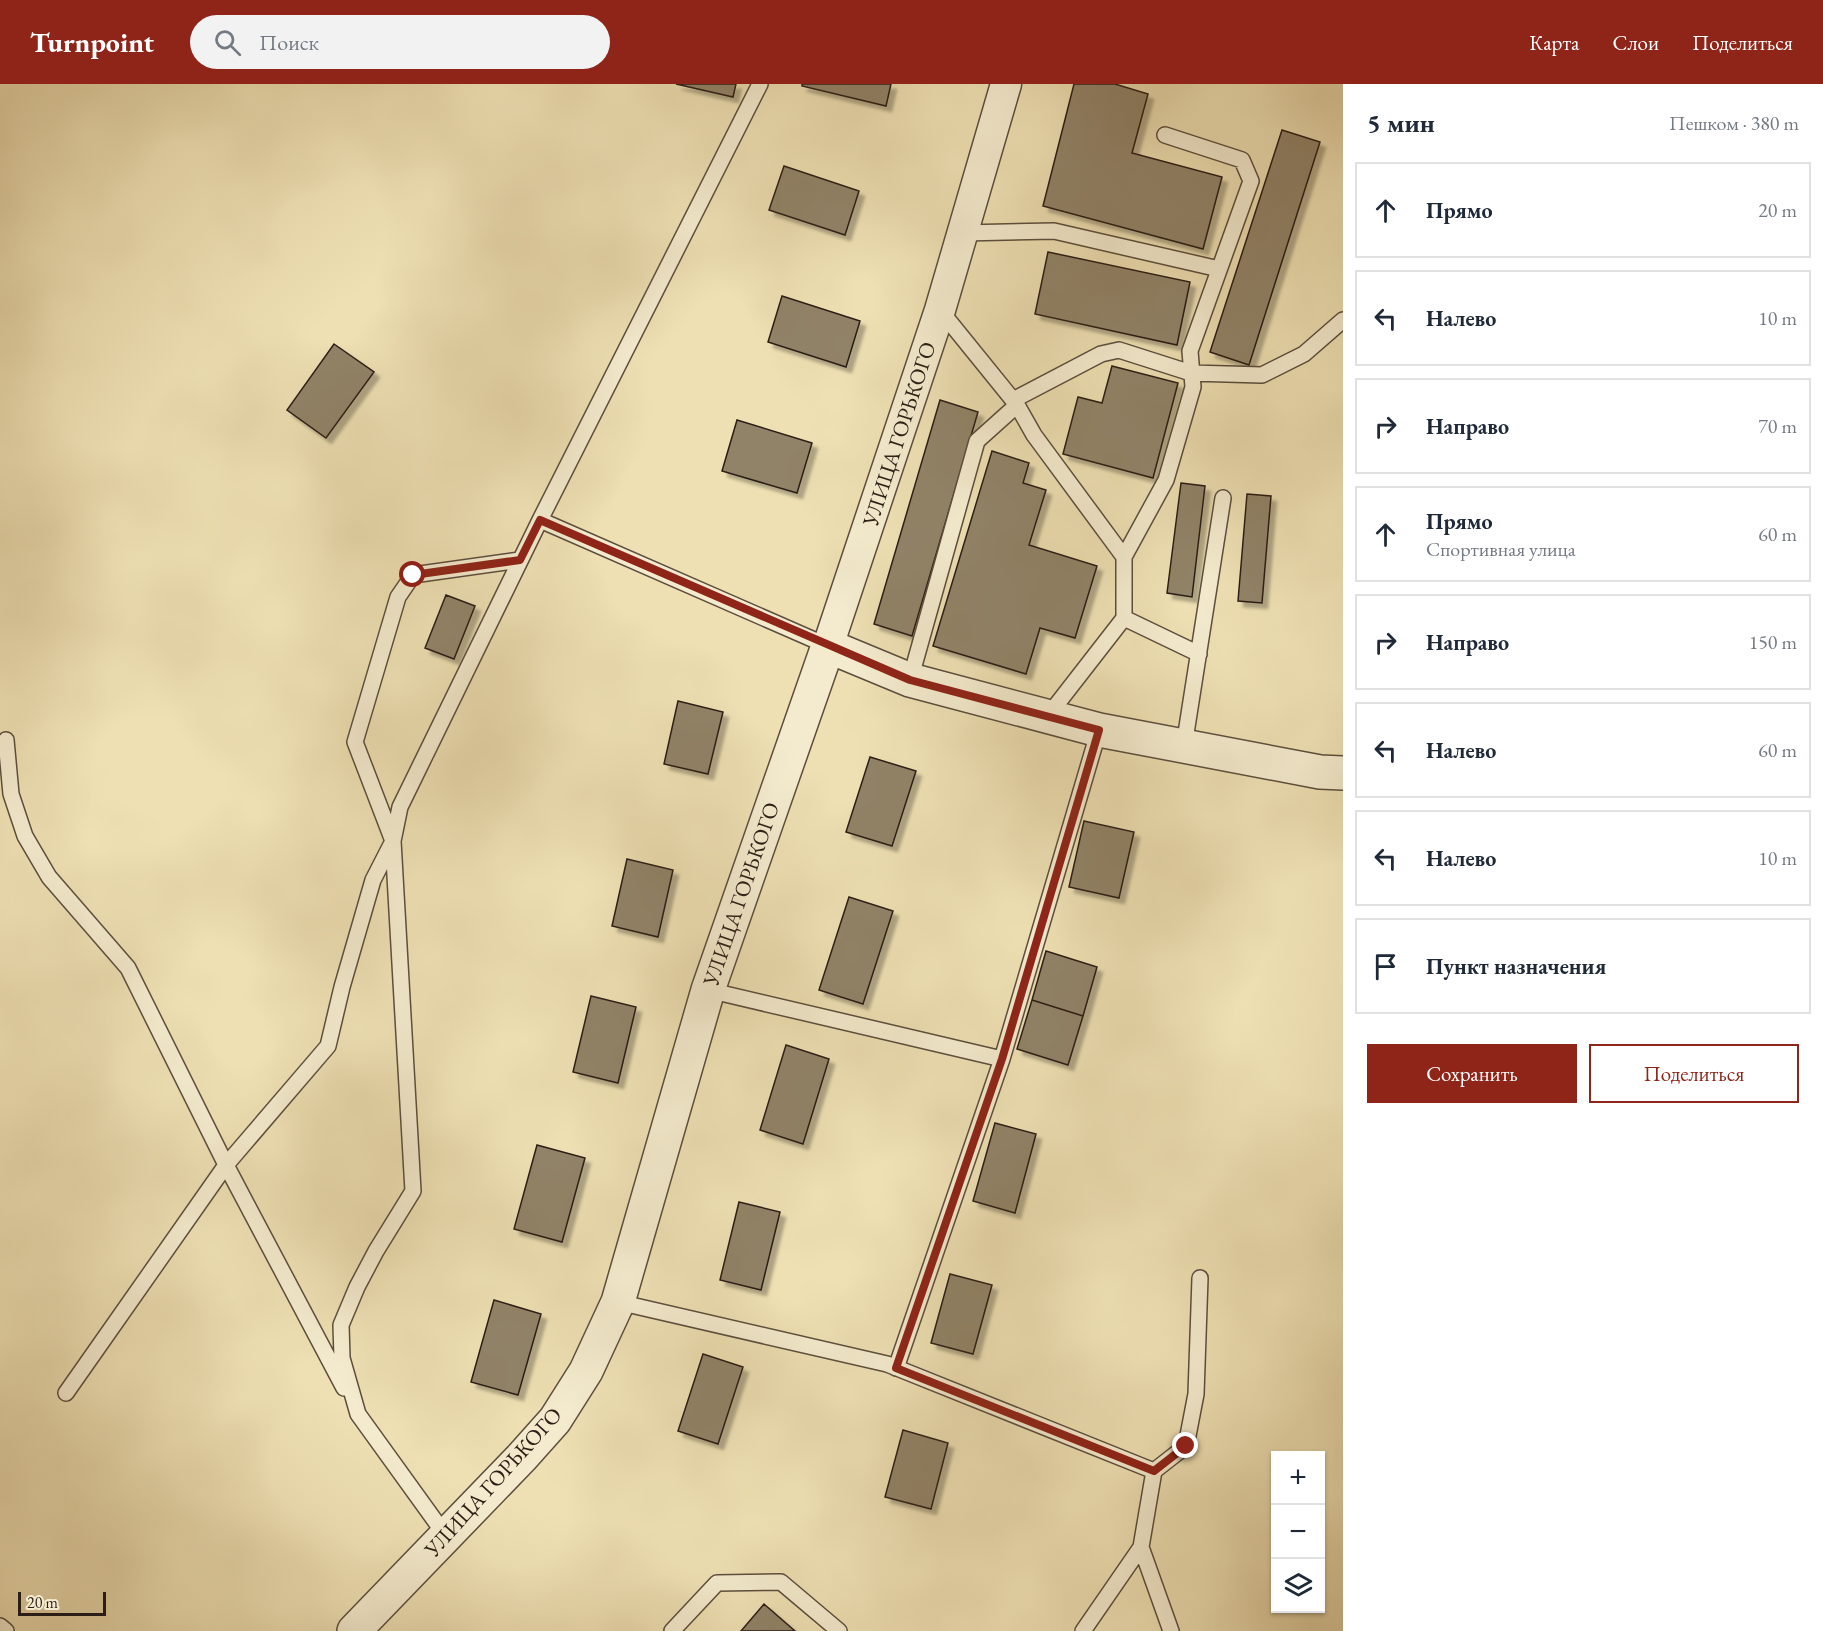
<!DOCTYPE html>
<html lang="ru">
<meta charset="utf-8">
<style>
body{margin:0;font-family:"EB Garamond",serif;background:#f2f2f3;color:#1f2937}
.controls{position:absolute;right:18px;bottom:18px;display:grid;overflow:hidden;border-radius:0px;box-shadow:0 2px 4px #0004}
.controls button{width:54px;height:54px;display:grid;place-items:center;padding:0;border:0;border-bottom:2px solid #e0e1e3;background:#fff;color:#1f2937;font:30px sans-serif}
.scale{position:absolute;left:18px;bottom:15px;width:88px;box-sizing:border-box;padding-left:6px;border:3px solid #2c1e16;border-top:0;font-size:16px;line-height:21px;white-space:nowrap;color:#2c1e16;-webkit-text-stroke:4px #f4ebce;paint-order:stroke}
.stop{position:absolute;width:18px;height:18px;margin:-14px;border:4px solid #8f2418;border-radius:50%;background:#fff}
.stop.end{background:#8f2418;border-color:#fff;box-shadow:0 2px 6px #0008}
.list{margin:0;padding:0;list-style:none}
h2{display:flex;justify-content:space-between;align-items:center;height:78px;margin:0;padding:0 24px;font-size:26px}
h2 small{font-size:20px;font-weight:400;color:#747a83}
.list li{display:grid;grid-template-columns:39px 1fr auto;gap:18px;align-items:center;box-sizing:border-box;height:96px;margin:0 12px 12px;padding:0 12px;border:2px solid #e0e1e3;border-radius:0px}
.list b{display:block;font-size:22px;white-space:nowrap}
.list p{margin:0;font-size:20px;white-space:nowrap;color:#747a83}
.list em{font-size:20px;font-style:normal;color:#747a83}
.actions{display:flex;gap:12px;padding:18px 24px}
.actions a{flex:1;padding:14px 0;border:2px solid #8f2418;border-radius:0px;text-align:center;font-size:21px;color:#8f2418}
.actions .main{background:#8f2418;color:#fff}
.icon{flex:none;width:33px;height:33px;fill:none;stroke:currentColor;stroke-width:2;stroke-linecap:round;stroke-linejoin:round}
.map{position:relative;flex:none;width:1343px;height:1547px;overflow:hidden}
header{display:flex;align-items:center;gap:36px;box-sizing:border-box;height:84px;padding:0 30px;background:#8f2418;color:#fff}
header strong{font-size:28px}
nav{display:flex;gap:33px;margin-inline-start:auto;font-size:21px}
.search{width:420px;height:54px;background:#f2f2f3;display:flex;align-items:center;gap:15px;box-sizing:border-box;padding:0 21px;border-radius:33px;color:#747a83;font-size:22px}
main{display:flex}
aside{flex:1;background:#fff}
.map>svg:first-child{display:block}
</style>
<header>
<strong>Turnpoint</strong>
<div class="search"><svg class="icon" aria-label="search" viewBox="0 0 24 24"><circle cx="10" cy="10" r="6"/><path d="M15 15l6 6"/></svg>Поиск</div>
<nav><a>Карта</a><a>Слои</a><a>Поделиться</a></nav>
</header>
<main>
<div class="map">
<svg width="1343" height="1547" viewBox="0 0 1343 1547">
<defs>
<filter id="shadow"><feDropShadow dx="5.5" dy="5.5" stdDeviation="1.5" flood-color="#0004"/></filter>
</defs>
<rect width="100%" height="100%" fill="#eee0b3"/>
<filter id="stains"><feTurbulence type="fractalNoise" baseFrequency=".00333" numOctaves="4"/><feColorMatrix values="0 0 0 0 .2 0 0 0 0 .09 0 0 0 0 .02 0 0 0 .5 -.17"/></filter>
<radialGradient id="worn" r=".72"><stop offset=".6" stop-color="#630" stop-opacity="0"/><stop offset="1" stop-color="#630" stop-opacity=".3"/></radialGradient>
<path fill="#918368" stroke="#2c1e16" stroke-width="1.5" filter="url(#shadow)" d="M 676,0 L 736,0 L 733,13 Z
M 802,0 L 891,0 L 886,22 L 802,2 Z
M 1074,0 L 1115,0 L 1148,10 L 1132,69 L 1222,93 L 1203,165 L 1043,122 Z
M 1282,46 L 1320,58 L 1249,281 L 1210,268 Z
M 784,82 L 859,107 L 845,151 L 769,126 Z
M 1048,168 L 1190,198 L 1177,261 L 1035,230 Z
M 782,212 L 860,237 L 846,283 L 768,258 Z
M 334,260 L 374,288 L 326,354 L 287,326 Z
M 1112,282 L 1178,299 L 1153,394 L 1063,370 L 1078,313 L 1102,319 Z
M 940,316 L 978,328 L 912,552 L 874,540 Z
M 737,336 L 812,359 L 797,409 L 722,387 Z
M 992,367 L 1029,379 L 1023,399 L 1046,406 L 1029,461 L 1097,482 L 1075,554 L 1040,544 L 1026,590 L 933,562 Z
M 1181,399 L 1205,402 L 1192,513 L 1167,509 Z
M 1247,410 L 1271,412 L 1262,519 L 1238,517 Z
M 446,511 L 475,522 L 454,575 L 425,564 Z
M 678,617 L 723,628 L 708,690 L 664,680 Z
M 870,673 L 916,687 L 892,762 L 846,748 Z
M 1084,737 L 1134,748 L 1119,814 L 1069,803 Z
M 627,775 L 673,786 L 658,853 L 612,842 Z
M 849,813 L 893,827 L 863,920 L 819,906 Z
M 1046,867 L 1097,883 L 1083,932 L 1032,916 Z
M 591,912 L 636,923 L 618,999 L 573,988 Z
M 1032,916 L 1083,932 L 1068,981 L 1017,965 Z
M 786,961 L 829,975 L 803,1060 L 760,1046 Z
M 995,1039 L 1036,1050 L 1015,1129 L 973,1117 Z
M 537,1061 L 585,1074 L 562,1158 L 514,1145 Z
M 739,1118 L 780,1128 L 761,1206 L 720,1196 Z
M 950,1190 L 992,1201 L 973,1270 L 931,1259 Z
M 494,1216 L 541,1230 L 518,1311 L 471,1298 Z
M 703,1270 L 743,1283 L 718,1360 L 678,1347 Z
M 903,1346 L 948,1359 L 931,1425 L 885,1413 Z
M 764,1520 L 795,1547 L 741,1547 Z"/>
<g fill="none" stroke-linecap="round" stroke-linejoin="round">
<g stroke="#5c4e3d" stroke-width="18">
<path id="service" d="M 962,149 L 1054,147 L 1219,185
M 940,226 L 1017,321 L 1034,351 L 1124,473 L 1124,534 L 1047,633
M 1013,316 L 1101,270 L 1119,266 L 1191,289 L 1262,291 L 1304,270 L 1343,236
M 540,436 L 828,562
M 1124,473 L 1166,396 L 1193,303 L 1190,267 L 1251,97 L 1242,76 L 1165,51
M 1124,534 L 1199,570
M 910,596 L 977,357 L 1017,321
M 6,656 L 11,710 L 25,752 L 49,793 L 128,884 L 226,1081 L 344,1304
M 1184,662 L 1223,414
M 708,906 L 1002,975
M 618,1218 L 887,1280 L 1154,1387
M 896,1284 L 1002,975 L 1099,646
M 66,1309 L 226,1081 L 328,962 L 342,903 L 373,796 L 393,757 L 355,658 L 398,513 L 413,491 L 520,476
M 446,1452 L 358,1330 L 342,1274 L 341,1241 L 357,1203 L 376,1167 L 413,1107 L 393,757 L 400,723 L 540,436 L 760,0
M 1141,1463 L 1171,1547
M 0,1542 L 6,1547
M 672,1547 L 717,1499 L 781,1498 L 839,1547
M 1083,1547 L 1141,1463 L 1154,1387 L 1186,1362 L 1196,1310 L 1200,1194"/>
</g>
<g stroke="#5c4e3d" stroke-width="33">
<path id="minor" d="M 828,562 L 940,226 L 1006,0"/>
</g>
<g stroke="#5c4e3d" stroke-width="36">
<path id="tertiary" d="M 354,1547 L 522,1373 L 555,1336 L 586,1287 L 618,1218 L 708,906 L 828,562 L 910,596 L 1099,646 L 1320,688 L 1343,689"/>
</g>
<use href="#service" stroke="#f4ebce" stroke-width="15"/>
<use href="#minor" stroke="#f4ebce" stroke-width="30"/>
<use href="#tertiary" stroke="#f4ebce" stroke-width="33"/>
</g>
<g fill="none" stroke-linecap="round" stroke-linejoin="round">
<path stroke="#8f2418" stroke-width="8" d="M 413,491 L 520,476 L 540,436 L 910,596 L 1099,646 L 1002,975 L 896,1284 L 1154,1387 L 1186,1362"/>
</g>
<g text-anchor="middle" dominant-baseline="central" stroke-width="4.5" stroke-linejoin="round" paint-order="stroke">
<g font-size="22" fill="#2c1e16" stroke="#f4ebce">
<text transform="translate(899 350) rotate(-72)">УЛИЦА ГОРЬКОГО</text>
<text transform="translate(741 810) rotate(-71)">УЛИЦА ГОРЬКОГО</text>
<text transform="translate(493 1398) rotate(-48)">УЛИЦА ГОРЬКОГО</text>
</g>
</g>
<rect width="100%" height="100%" filter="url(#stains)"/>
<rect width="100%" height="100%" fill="url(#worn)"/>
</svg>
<div class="controls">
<button>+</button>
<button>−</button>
<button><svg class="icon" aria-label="layers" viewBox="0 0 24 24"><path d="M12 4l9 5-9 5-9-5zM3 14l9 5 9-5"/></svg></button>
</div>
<div class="scale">20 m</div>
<div class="stop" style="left:413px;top:491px"></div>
<div class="stop end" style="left:1186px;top:1362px"></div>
</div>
<aside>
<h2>5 мин<small>Пешком · 380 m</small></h2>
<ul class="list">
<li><svg class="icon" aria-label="ahead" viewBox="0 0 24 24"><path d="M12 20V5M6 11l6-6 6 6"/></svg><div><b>Прямо</b></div><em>20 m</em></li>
<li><svg class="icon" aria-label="left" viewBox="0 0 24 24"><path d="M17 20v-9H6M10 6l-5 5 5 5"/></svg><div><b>Налево</b></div><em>10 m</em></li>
<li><svg class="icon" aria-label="right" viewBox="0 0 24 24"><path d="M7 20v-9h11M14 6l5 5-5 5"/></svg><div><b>Направо</b></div><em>70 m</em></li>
<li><svg class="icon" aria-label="ahead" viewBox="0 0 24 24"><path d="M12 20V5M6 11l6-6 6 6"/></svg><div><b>Прямо</b><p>Спортивная улица</p></div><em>60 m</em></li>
<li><svg class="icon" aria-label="right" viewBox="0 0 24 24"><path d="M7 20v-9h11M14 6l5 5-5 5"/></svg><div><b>Направо</b></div><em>150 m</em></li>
<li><svg class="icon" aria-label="left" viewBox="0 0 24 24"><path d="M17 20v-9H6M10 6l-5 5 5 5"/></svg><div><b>Налево</b></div><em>60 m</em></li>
<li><svg class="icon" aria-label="left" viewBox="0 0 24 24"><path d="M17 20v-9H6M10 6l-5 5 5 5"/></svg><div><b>Налево</b></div><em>10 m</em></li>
<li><svg class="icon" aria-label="arrive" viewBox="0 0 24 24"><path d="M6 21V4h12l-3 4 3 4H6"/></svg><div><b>Пункт назначения</b></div></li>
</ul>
<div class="actions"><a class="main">Сохранить</a><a>Поделиться</a></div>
</aside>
</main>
